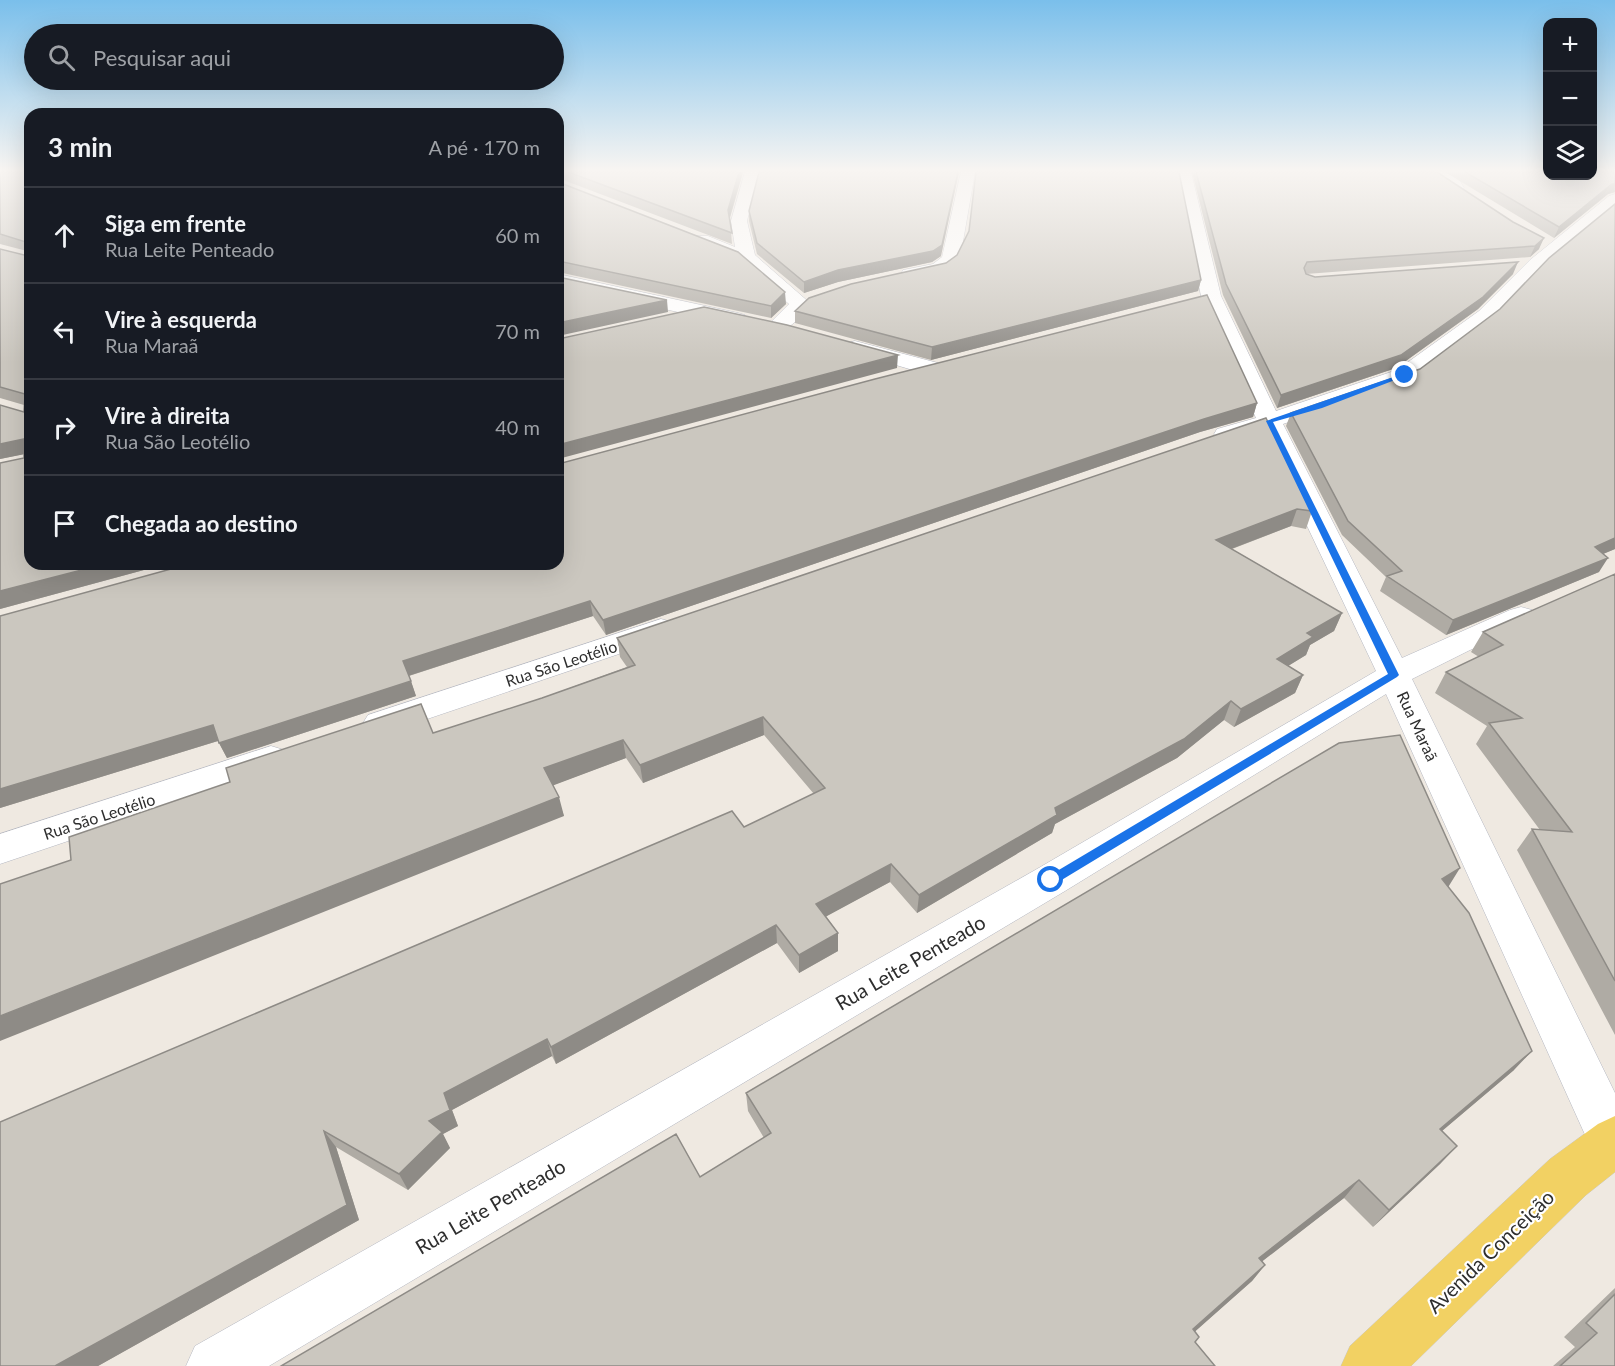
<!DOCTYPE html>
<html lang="pt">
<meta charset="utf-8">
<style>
body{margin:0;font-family:Lato,sans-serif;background:#242831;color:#f1f3f6}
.controls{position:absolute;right:18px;top:18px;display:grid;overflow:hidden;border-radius:12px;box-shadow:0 6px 24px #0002}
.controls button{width:54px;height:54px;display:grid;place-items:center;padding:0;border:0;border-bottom:2px solid #363941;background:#171b24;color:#f1f3f6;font:30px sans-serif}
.stop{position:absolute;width:18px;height:18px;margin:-14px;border:4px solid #1a73e8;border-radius:50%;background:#fff}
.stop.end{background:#1a73e8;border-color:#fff;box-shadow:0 2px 6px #0008}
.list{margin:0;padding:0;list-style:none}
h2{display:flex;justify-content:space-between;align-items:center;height:78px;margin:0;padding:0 24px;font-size:26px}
h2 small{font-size:20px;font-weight:400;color:#9ea1a6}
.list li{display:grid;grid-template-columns:39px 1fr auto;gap:18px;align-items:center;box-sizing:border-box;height:96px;padding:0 24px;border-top:2px solid #363941}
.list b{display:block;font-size:22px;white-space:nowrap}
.list p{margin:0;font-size:20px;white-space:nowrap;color:#9ea1a6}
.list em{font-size:20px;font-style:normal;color:#9ea1a6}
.icon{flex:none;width:33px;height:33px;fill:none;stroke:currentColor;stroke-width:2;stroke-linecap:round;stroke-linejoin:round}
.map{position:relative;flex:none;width:1615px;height:1366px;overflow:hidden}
.search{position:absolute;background:#171b24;box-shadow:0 6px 24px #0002;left:24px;top:24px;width:540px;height:66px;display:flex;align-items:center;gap:15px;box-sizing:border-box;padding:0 21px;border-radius:33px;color:#9ea1a6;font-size:22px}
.panel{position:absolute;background:#171b24;box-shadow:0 6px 24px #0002;left:24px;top:108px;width:540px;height:462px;border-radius:18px}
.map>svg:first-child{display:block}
</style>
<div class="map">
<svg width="1615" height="1366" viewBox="0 0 1615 1366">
<rect width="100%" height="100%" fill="#efe9e1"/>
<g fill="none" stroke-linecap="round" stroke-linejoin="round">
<g stroke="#b4b7c1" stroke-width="1">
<path id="minor" d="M 745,172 L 759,172 L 747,221 L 755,255 L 811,304 C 802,317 785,335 769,331 L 766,327 L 789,304 L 740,261 L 696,244 L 693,240 L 696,236 L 708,236 L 735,247 L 731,221 Z
M 961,172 L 975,172 L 960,259 L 945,272 L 910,280 L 903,278 L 901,274 L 903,270 L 933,264 L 942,257 Z
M 1177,172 L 1191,172 L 1221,296 L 1276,411 L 1397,370 L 1479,311 L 1530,260 L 1609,196 L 1615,194 L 1615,207 L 1542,268 L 1493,319 L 1413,380 L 1283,424 L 1402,658 L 1510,610 L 1521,607 L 1532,610 L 1536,617 L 1532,624 L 1470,650 L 1412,679 L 1615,1093 L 1615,1166 L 1596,1159 L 1386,694 L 1065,891 L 269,1366 L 186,1366 L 195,1346 L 1037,869 L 1376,671 L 1262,431 L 1226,441 L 1217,439 L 1214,434 L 1217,429 L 1256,418 L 1201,296 Z
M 1440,172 L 1455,172 L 1464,188 L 1461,191 L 1451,191 Z
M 558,274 L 738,313 L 745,315 L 748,319 L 745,323 L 738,325 L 558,286 Z
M 855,341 L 938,363 L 941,368 L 938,373 L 930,375 L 848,351 L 844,347 L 848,343 Z
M 661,619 L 672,622 L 677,629 L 672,636 L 380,735 L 368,731 L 363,723 L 368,715 Z
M 271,746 L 284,750 L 289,759 L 284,768 L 0,864 L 0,834 Z"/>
</g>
<g stroke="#c9c9c9" stroke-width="1">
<path id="major" d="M 1615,1116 L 1615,1172 L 1586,1195 L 1411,1366 L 1341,1366 L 1350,1346 L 1550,1159 L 1598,1124 Z"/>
</g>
<use href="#minor" fill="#fff" fill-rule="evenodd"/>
<use href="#major" fill="#f2d163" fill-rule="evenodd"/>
</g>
<path fill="#afaba4" d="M 0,172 L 166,564 L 0,609 L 0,463 L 24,458 L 24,454 L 0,459 L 0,405 L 24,412 L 24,405 L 0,398 L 0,249 L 24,255 L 27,253 L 27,251 L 0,244 Z
M 558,172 L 743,172 L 730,218 L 732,244 L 558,178 Z
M 1192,172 L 1437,172 L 1513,222 L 1539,249 L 1530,257 L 1306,274 L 1315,277 L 1513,274 L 1478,309 L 1396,368 L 1277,408 L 1223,295 Z
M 1445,172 L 1615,172 L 1615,192 L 1608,194 L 1554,238 Z
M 558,182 L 786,304 L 771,318 L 558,272 Z
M 1615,204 L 1615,549 L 1603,554 L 1599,572 L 1446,635 L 1380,591 L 1386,577 L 1342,535 L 1286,426 L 1291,413 L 1420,369 L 1500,309 Z
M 749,211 L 941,256 L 932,262 L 838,282 L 804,293 L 757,254 L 749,221 Z
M 969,231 L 1201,280 L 1198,291 L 931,360 L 795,323 L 795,311 L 946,263 L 957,255 Z
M 1257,403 L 1253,417 L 1200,432 L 606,635 L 593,616 L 409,676 L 416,696 L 227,758 L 218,741 L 0,808 L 0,616 Z
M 1266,418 L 1312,511 L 1306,529 L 1291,526 L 1232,549 L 1342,613 L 1334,631 L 1310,645 L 1306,655 L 1288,666 L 1303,675 L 1295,693 L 1234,727 L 1224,720 L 1177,758 L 1055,824 L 1052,833 L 917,913 L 890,882 L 826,916 L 838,933 L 838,951 L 799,973 L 777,943 L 556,1064 L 552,1056 L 452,1110 L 458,1126 L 443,1134 L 450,1148 L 408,1190 L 336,1147 L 359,1220 L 98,1366 L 0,1366 L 744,827 L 814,794 L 764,735 L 643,783 L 626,758 L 553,785 L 564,816 L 71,860 L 433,733 L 542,698 L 627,667 L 620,657 L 617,638 Z
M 1615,574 L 1615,1035 L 1517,850 L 1532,829 L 1540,830 L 1476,744 L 1487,726 L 1435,693 L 1446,672 L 1479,657 L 1471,652 L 1483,632 Z
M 1448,886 L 1514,1070 L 1442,1131 L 1457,1146 L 1440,1164 L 1373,1227 L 1344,1198 L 1262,1261 L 1265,1265 L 1252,1281 L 1195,1331 L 1195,1342 L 700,1177 L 764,1138 L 748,1111 L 746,1093 Z
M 1615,1288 L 1615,1366 L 1553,1366 L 1575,1347 L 1564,1337 Z"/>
<path fill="#8e8b86" d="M 739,172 L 743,172 L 729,220 L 728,210 Z
M 958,172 L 959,172 L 941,256 L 932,262 L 838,282 L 804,293 L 804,282 Z
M 1612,184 L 1615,184 L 1615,192 L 1608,194 L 1554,238 L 1559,227 Z
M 1544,238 L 1539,249 L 1530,257 L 1535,246 Z
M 1518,262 L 1513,274 L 1478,309 L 1396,368 L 1277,408 L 1281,395 Z
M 1201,280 L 1198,291 L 931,360 L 932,347 Z
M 785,292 L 786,304 L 771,318 L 771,306 Z
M 667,300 L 668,312 L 558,336 L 558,323 Z
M 898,355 L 897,368 L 558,459 L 558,445 Z
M 1257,403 L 1253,417 L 1200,432 L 606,635 L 603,620 L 1204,419 Z
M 24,439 L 30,453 L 0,459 L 0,444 Z
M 1297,509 L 1291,526 L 1210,557 L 1216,540 Z
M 1615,538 L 1615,549 L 1586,561 L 1595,547 Z
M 1608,558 L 1599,572 L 1446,635 L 1453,620 Z
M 105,564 L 166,564 L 0,609 L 0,591 Z
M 590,601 L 593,616 L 408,676 L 403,661 Z
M 1342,613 L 1334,631 L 1310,645 L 1306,655 L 1270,677 L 1277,659 L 1307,633 Z
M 1303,675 L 1295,693 L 1234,727 L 1241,709 Z
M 411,681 L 416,696 L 227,758 L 219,743 Z
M 1231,701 L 1224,720 L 1177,758 L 1055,824 L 1052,833 L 917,913 L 919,895 L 1055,808 Z
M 763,717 L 764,735 L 643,783 L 640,765 Z
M 213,725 L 221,740 L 0,808 L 0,789 Z
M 623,740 L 626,758 L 549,787 L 544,768 Z
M 559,797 L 564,816 L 0,1041 L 0,1016 Z
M 891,864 L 890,882 L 816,922 L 816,904 Z
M 1460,868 L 1447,889 L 1442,879 Z
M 776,925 L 777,943 L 556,1064 L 551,1047 Z
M 838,933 L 838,951 L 799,973 L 799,955 Z
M 547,1039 L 552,1056 L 452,1110 L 458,1126 L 443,1134 L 450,1148 L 408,1190 L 399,1174 L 444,1093 Z
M 1532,1051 L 1514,1070 L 1423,1147 L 1440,1129 Z
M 324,1131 L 336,1147 L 359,1220 L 98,1366 L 55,1366 Z
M 1457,1146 L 1440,1164 L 1373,1227 L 1389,1210 Z
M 1359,1180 L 1344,1198 L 1246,1274 L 1259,1258 Z
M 1265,1265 L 1252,1281 L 1181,1344 L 1193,1329 Z"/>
<path fill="#cbc7bf" stroke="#8e8b86" stroke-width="1.5" d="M 0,172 L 30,172 L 30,564 L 105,564 L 0,591 L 0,463 L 24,458 L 24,439 L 0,444 L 0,405 L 24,412 L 25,394 L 0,387 L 0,249 L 24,255 L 27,253 L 26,242 L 0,234 Z
M 568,172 L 739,172 L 728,210 L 732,233 Z
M 759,172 L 958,172 L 942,245 L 933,251 L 838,270 L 804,282 L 757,243 L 749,211 Z
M 976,172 L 1179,172 L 1201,280 L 932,347 L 795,311 L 809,298 L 851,284 L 946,263 L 957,255 L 969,231 Z
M 1196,172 L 1437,172 L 1513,222 L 1544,238 L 1535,246 L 1307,262 L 1304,268 L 1306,274 L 1315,277 L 1518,262 L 1483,297 L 1401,355 L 1281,395 L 1226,284 Z
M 1465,172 L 1548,172 L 1548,176 L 1593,176 L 1593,172 L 1615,172 L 1615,184 L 1612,184 L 1559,227 Z
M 558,182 L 738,252 L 785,292 L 771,306 L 558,261 Z
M 1615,204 L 1615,538 L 1595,547 L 1608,558 L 1453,620 L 1387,576 L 1402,571 L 1348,521 L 1291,413 L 1420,369 L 1500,309 L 1549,258 Z
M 558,277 L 667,300 L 558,323 Z
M 1207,295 L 1257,403 L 1204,419 L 603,620 L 590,601 L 403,661 L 411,681 L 219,743 L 213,725 L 0,789 L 0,616 L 189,564 L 558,564 L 558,464 L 875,379 Z
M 704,307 L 787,325 L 898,355 L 558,445 L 558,339 Z
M 1266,418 L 1312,511 L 1297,509 L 1216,540 L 1342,613 L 1307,633 L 1313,637 L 1277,659 L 1303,675 L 1241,709 L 1231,701 L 1184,739 L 1055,808 L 1057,815 L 919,895 L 891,864 L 816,904 L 838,933 L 799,955 L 776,925 L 551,1047 L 547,1039 L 444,1093 L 450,1110 L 429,1121 L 442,1132 L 399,1174 L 324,1131 L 347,1205 L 55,1366 L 0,1366 L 0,1122 L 732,811 L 744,827 L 825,788 L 763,717 L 640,765 L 623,740 L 544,768 L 559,797 L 0,1016 L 0,884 L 71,860 L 69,837 L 230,782 L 226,768 L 421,704 L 433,733 L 542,698 L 635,665 L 617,638 Z
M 1615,574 L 1615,981 L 1532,829 L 1572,832 L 1489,723 L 1522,718 L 1446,672 L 1503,645 L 1483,632 Z
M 1400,735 L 1460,868 L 1442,879 L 1469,913 L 1532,1051 L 1440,1129 L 1457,1146 L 1389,1210 L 1359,1180 L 1259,1258 L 1265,1265 L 1193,1329 L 1199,1337 L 1195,1342 L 1215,1366 L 281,1366 L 676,1134 L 700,1177 L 771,1133 L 746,1093 L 1339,743 Z
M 1615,1294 L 1615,1366 L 1560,1366 L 1597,1333 L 1586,1323 Z"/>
<linearGradient id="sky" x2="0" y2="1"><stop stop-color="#7abfeb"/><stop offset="0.47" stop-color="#f8f5f2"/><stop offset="1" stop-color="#f8f5f2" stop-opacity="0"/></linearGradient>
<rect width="1615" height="363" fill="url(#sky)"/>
<path fill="#1a73e8" d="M 1402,374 L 1408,375 L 1322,408 L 1273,422 L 1399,675 L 1397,677 L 1055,884 L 1047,884 L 1047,877 L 1388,674 L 1266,421 Z"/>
<g text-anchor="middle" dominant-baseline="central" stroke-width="4.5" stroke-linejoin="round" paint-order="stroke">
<g font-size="16" fill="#2e2e2e" stroke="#fff">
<text transform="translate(561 663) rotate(-18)">Rua São Leotélio</text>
<text transform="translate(1418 726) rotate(65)">Rua Maraã</text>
<text transform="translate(99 816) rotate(-18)">Rua São Leotélio</text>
</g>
<g font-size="20" fill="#2e2e2e" stroke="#fff">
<text transform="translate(910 962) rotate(-30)">Rua Leite Penteado</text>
<text transform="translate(490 1206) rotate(-30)">Rua Leite Penteado</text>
<text transform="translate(1490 1251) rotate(-44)">Avenida Conceição</text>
</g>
</g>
</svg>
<div class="controls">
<button>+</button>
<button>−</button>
<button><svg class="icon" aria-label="layers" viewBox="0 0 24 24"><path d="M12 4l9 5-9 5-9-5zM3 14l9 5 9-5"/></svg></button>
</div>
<div class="stop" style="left:1051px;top:880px"></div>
<div class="stop end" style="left:1405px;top:375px"></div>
<div class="search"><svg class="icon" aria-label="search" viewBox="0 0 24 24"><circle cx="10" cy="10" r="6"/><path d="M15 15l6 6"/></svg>Pesquisar aqui</div>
<section class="panel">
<h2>3 min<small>A pé · 170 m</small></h2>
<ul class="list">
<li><svg class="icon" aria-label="ahead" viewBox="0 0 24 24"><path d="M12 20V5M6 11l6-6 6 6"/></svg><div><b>Siga em frente</b><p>Rua Leite Penteado</p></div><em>60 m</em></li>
<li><svg class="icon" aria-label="left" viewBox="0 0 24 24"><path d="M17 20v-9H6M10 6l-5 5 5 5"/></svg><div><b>Vire à esquerda</b><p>Rua Maraã</p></div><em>70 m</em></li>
<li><svg class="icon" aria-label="right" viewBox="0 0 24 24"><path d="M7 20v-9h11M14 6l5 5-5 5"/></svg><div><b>Vire à direita</b><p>Rua São Leotélio</p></div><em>40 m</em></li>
<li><svg class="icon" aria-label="arrive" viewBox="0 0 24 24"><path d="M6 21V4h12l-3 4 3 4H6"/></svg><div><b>Chegada ao destino</b></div></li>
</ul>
</section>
</div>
